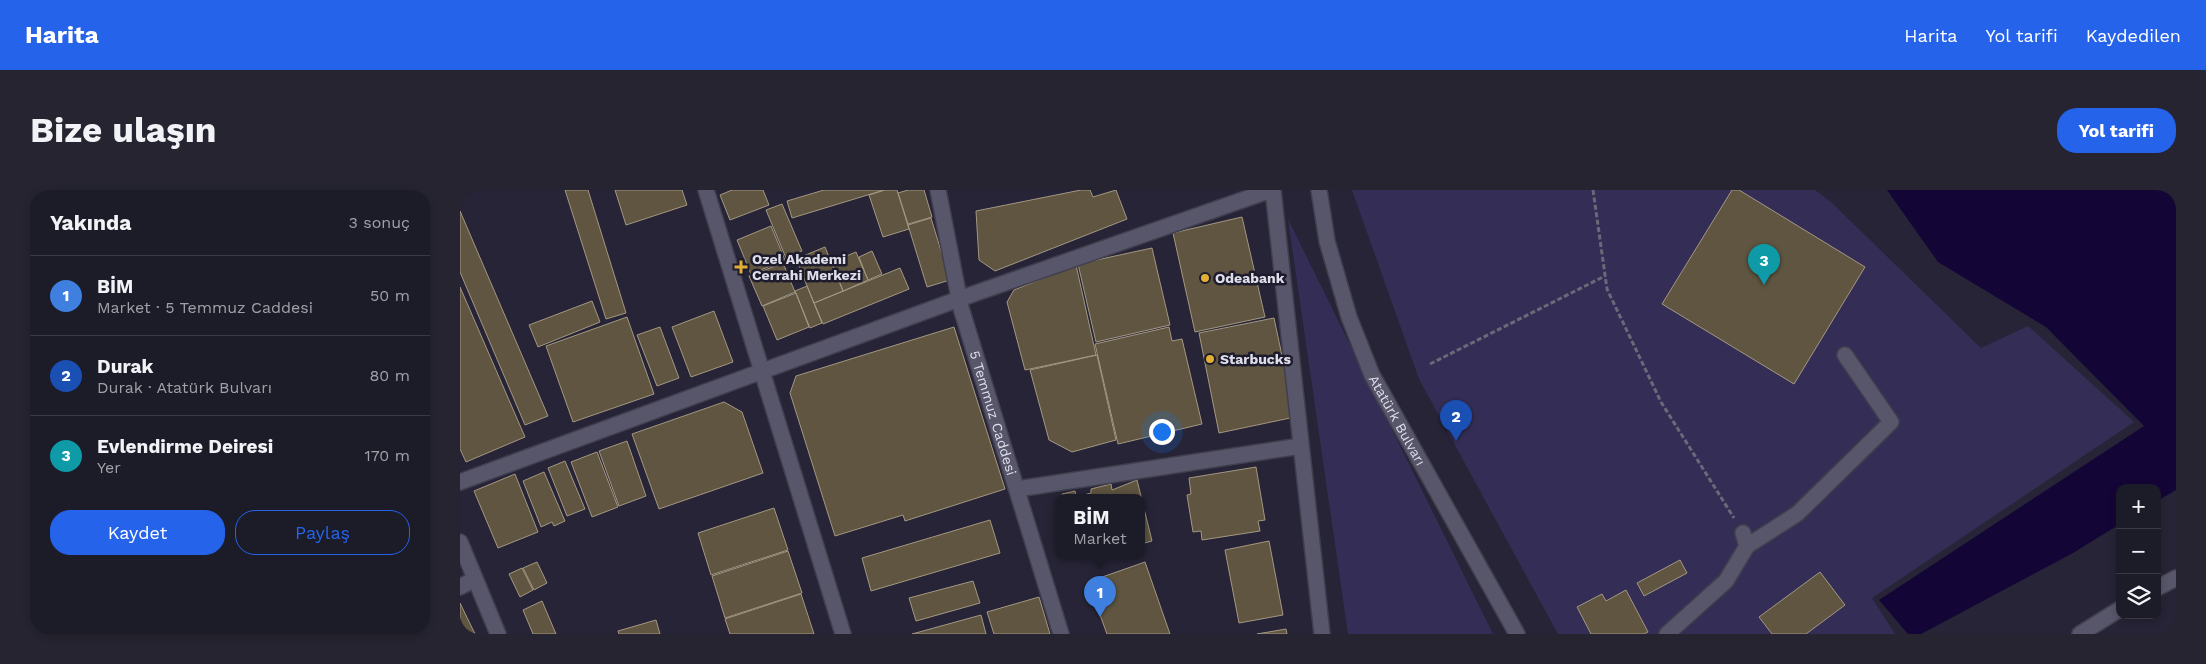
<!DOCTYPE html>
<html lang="tr">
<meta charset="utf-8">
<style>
body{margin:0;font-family:"Work Sans",sans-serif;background:#252430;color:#f1f3f6}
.controls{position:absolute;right:15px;bottom:15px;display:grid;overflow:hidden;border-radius:10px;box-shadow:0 2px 8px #0003}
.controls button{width:45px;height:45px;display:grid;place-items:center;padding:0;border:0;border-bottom:1px solid #3a3945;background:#1c1b28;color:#f1f3f6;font:25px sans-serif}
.you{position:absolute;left:701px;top:241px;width:18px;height:18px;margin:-12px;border:4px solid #fff;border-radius:50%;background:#1a73e8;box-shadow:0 0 0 8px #1a73e833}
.badge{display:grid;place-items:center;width:32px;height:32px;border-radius:50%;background:#2563eb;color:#fff;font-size:16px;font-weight:700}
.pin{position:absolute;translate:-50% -41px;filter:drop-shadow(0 1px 2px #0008)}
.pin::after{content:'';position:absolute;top:26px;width:18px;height:15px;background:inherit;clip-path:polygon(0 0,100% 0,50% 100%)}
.popup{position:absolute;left:595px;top:304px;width:90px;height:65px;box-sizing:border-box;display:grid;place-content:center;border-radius:10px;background:#1c1b28;filter:drop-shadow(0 1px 4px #0005);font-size:16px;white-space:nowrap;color:#a0a1a8}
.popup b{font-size:19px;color:#f1f3f6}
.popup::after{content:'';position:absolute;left:50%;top:100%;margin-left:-10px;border:10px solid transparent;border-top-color:#1c1b28}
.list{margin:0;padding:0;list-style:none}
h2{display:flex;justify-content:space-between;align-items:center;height:65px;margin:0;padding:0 20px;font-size:21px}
h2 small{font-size:16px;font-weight:400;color:#a0a1a8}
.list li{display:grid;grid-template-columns:32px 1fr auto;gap:15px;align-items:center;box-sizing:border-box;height:80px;padding:0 20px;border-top:1px solid #3a3945}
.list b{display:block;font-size:19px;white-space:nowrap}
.list p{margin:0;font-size:16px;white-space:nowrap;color:#a0a1a8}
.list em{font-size:16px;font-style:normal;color:#a0a1a8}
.actions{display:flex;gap:10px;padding:15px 20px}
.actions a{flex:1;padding:11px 0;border:1px solid #2563eb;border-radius:20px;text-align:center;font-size:18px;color:#2563eb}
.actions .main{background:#2563eb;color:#fff}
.icon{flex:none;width:28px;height:28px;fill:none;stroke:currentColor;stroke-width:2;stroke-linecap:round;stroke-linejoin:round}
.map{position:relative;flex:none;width:1716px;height:444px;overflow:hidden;border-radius:20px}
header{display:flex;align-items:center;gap:30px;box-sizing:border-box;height:70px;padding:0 25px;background:#2563eb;color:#fff}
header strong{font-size:24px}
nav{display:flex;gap:28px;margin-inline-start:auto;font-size:18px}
.intro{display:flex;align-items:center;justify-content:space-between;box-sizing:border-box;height:120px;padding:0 30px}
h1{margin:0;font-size:35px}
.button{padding:12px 22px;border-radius:20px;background:#2563eb;color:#fff;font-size:18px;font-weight:700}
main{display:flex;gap:30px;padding:0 30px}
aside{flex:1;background:#1c1b28;border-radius:20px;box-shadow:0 2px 8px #0003}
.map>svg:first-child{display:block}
</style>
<header>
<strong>Harita</strong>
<nav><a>Harita</a><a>Yol tarifi</a><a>Kaydedilen</a></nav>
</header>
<div class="intro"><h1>Bize ulaşın</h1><a class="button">Yol tarifi</a></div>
<main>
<aside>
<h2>Yakında<small>3 sonuç</small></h2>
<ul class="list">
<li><span class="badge" style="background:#3f7fe0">1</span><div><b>BİM</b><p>Market · 5 Temmuz Caddesi</p></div><em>50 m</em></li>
<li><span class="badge" style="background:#1a4fb4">2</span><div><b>Durak</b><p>Durak · Atatürk Bulvarı</p></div><em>80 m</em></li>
<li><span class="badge" style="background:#0f9aa8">3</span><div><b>Evlendirme Deiresi</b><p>Yer</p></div><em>170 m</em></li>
</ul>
<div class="actions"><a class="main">Kaydet</a><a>Paylaş</a></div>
</aside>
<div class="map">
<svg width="1716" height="444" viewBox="0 0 1716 444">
<rect width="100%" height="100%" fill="#262436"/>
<path fill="#342e56" d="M 892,0 L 1355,0 L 1372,13 L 1521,158 L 1568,136 L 1674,232 L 1412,408 L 1435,444 L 1098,444 L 959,189 Z
M 828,29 L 1033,444 L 888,444 Z"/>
<path fill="#140537" d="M 1427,0 L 1716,0 L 1716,300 L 1697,311 L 1697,298 L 1660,298 L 1660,334 L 1613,363 L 1461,444 L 1448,444 L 1419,410 L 1684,236 L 1586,137 L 1478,72 Z"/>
<path fill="#5f5541" stroke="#a39882" d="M 105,0 L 128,0 L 166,123 L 146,129 Z
M 155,0 L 222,0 L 227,15 L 166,35 Z
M 272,0 L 303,0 L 309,15 L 270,30 L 260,5 Z
M 364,0 L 424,0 L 332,28 L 327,11 Z
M 425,0 L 437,0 L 449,39 L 423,47 L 409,5 Z
M 448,0 L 464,0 L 472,27 L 448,34 L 438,3 Z
M 621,0 L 630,0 L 633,7 L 656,0 L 667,29 L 535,81 L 519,70 L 516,21 Z
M 1272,0 L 1279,0 L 1405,77 L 1334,194 L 1202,114 Z
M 322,14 L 342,61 L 326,68 L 306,20 Z
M 0,21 L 88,226 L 65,235 L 0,82 Z
M 782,27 L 805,127 L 735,142 L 713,43 Z
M 471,28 L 490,90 L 467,97 L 448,35 Z
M 311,36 L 325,70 L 291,84 L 277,50 Z
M 365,57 L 383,101 L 354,113 L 336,69 Z
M 692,58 L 710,135 L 636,152 L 618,74 Z
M 412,61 L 422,84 L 408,90 L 399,67 Z
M 396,62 L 408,90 L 383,101 L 372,72 Z
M 323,73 L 335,102 L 302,116 L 289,86 Z
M 616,75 L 636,165 L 565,180 L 547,112 L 554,100 Z
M 440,78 L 449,99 L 363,134 L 354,113 Z
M 347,96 L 362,133 L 350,138 L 335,101 Z
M 0,97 L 65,247 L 6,272 L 0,259 Z
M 336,103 L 349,137 L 317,150 L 303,116 Z
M 132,111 L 140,132 L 78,157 L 69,135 Z
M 254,121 L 273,172 L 231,187 L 212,137 Z
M 167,127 L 194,204 L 113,232 L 86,156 Z
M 814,128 L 835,227 L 759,243 L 739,143 Z
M 200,137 L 219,188 L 197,196 L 177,145 Z
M 494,137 L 545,299 L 445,331 L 443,325 L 375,346 L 330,203 L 336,186 Z
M 709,137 L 712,151 L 722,149 L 742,234 L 658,254 L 635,154 Z
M 637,165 L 656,250 L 612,262 L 589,250 L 570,180 Z
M 264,212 L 282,222 L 303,283 L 199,319 L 172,244 Z
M 167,251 L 186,306 L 159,316 L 139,261 Z
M 137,262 L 158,317 L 132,327 L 111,272 Z
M 105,271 L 125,319 L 107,326 L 88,278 Z
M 796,277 L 805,330 L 798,331 L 800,341 L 742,350 L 741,341 L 733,342 L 727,305 L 731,304 L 729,288 Z
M 84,282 L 105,331 L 94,336 L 92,332 L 81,337 L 63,291 Z
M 55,284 L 78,342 L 38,358 L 14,301 Z
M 677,290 L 692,351 L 681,354 L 681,308 L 603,308 L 602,304 L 615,301 L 616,307 L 631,303 L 631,299 L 651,294 L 652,300 Z
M 314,318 L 328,360 L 251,385 L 238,343 Z
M 530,330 L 540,363 L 411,401 L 402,368 Z
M 809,351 L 823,425 L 779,433 L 765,360 Z
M 328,361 L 342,403 L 265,428 L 252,386 Z
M 1220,370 L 1227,383 L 1184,406 L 1177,393 Z
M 77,372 L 87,393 L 74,400 L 63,378 Z
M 685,372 L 710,444 L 647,444 L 628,392 Z
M 62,378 L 73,400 L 60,407 L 49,384 Z
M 1360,382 L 1385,415 L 1346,444 L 1312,444 L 1299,427 Z
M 513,391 L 520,413 L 456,431 L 449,408 Z
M 1166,400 L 1188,442 L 1184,444 L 1131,444 L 1117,417 L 1142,404 L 1146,411 Z
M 341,404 L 354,444 L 270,444 L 265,429 Z
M 579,407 L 590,444 L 534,444 L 527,422 Z
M 82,411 L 96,444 L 73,444 L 63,420 Z
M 0,413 L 15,444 L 0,444 Z
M 521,425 L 526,444 L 452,444 Z
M 196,430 L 200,444 L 159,444 L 158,441 Z
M 826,439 L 827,444 L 797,444 Z"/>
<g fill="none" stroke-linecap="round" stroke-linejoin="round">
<g stroke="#413f4e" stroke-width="18">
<g id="minor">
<path d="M 246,0 L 383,444"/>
<path id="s1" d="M 478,0 L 501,118 L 601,444"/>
<path d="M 813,0 L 862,444"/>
<path id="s2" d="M 859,0 L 867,51 L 889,127 L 912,185 L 1057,444"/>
<path d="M 0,292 L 499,109 L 811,0"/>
<path d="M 557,299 L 841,256"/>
<path d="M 1283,343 L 1287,356 L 1337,324 L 1431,232 L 1385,165"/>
<path d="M 0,352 L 38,444"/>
<path d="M 0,397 L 15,389"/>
<path d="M 1697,398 L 1716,388"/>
<path d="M 1207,444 L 1266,391 L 1287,356"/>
<path d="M 1620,444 L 1660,419"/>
</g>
</g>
<path stroke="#6b6979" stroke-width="3" stroke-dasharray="5 2.5" stroke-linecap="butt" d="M 1133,0 L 1147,99 L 1201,212 L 1274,328
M 970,174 L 1145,86"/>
<use href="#minor" stroke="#58566b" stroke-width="15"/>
</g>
<g fill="#e1af34" stroke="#1d1b2c" stroke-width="2">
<path d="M278.5 69.5h5v5h5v5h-5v5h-5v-5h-5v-5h5z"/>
<circle cx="745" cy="88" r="5"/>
<circle cx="750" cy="169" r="5"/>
</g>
<g text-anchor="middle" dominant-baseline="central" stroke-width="5" stroke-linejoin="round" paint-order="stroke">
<g font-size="14" font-weight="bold" fill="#dfdeeb" stroke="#1d1b2c" text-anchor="start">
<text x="292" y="69">Ozel Akademi<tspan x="292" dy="16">Cerrahi Merkezi</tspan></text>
<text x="755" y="88">Odeabank</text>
<text x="760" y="169">Starbucks</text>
</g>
<g font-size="14" fill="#dfdeeb" stroke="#1d1b2c">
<text stroke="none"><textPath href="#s1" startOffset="230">5 Temmuz Caddesi</textPath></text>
<text stroke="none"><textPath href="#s2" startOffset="245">Atatürk Bulvarı</textPath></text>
</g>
</g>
</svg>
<div class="controls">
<button>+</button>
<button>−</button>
<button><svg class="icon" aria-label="layers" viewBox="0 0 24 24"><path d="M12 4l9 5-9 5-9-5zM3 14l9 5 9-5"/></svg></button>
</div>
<div class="you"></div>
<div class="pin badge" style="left:640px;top:427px;background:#3f7fe0">1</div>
<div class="popup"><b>BİM</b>Market</div>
<div class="pin badge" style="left:996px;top:251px;background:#1a4fb4">2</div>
<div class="pin badge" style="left:1304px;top:95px;background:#0f9aa8">3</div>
</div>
</main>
